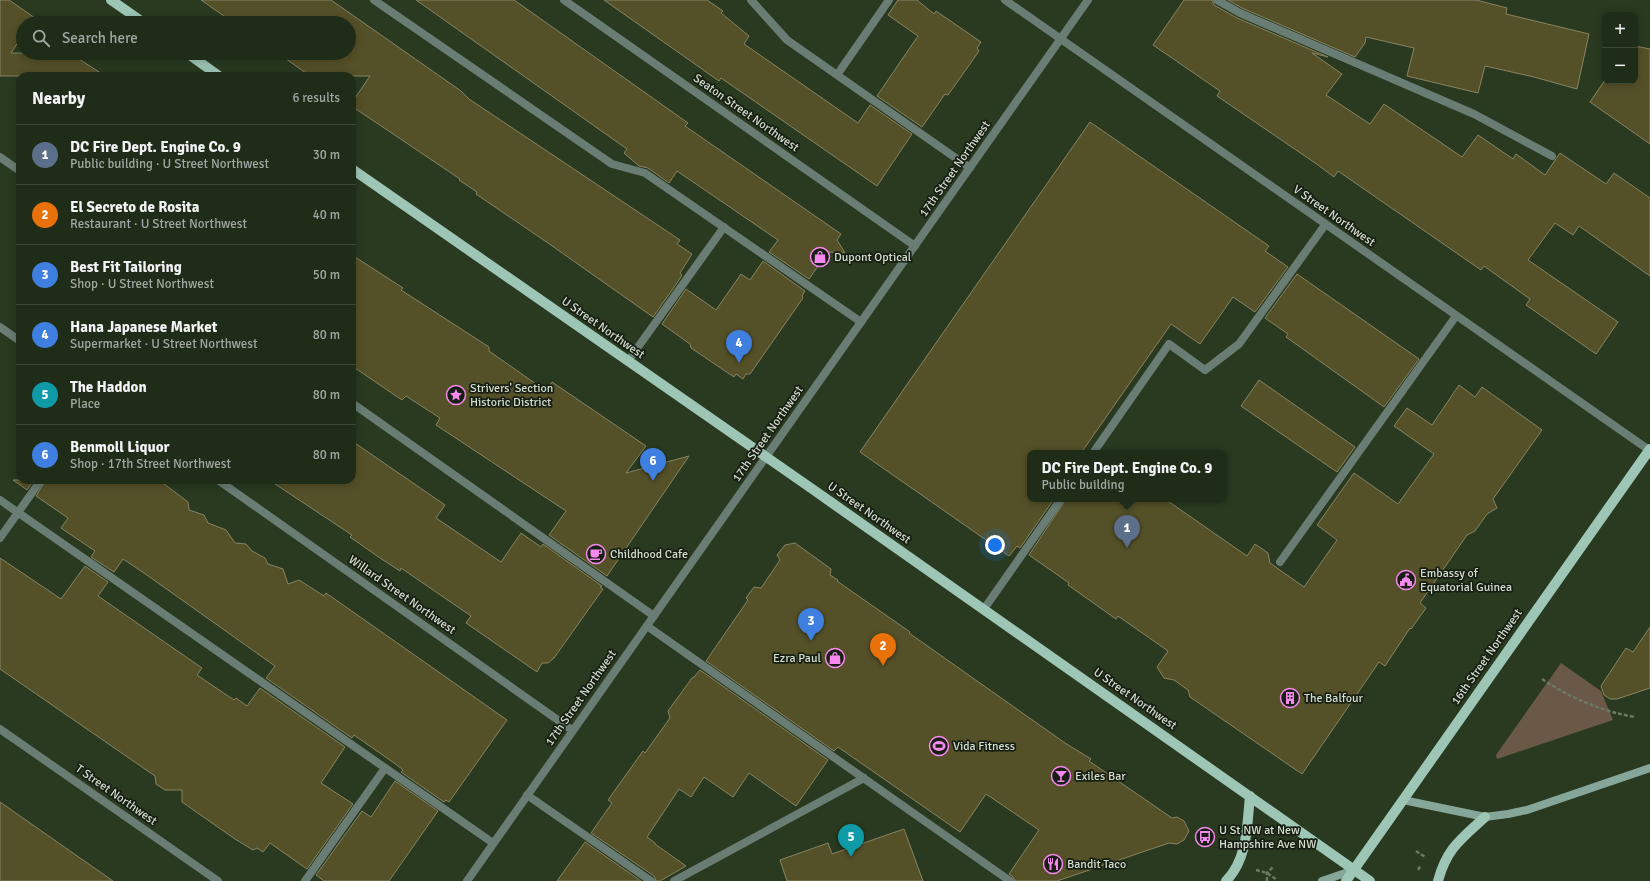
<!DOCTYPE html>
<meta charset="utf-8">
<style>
body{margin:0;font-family:Signika,sans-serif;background:#2c3825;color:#f1f3f6}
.controls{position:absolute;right:12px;top:12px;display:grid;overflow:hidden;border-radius:8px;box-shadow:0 2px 10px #0003}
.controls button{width:36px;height:36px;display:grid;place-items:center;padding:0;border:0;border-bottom:1px solid #3c4837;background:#1f2c18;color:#f1f3f6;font:20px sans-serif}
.you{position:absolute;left:995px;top:545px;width:14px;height:14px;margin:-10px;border:3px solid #fff;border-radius:50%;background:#1a73e8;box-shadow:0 0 0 6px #1a73e833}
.badge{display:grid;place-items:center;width:26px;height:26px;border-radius:50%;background:#8abfa5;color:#fff;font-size:13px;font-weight:700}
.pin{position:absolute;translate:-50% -33px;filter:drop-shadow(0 1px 2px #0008)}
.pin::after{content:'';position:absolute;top:21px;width:14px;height:12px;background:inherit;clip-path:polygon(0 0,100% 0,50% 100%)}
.popup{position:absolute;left:1027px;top:450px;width:200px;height:52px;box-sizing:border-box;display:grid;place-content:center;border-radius:8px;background:#1f2c18;filter:drop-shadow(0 1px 3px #0005);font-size:13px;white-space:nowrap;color:#a1a7a2}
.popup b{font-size:15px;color:#f1f3f6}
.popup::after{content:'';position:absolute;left:50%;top:100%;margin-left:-8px;border:8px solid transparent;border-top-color:#1f2c18}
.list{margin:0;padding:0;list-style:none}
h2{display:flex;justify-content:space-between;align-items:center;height:52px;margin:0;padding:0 16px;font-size:17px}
h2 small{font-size:13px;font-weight:400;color:#a1a7a2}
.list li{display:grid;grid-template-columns:26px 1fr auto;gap:12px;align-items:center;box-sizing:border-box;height:60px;padding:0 16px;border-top:1px solid #3c4837}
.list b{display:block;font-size:15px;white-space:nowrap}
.list p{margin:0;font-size:13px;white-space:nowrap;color:#a1a7a2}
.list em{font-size:13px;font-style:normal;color:#a1a7a2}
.icon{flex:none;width:22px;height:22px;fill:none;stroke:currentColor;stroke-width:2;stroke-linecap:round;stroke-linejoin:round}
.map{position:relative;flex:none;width:1650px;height:881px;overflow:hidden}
.search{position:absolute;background:#1f2c18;box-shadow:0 2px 10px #0003;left:16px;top:16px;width:340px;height:44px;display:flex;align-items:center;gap:10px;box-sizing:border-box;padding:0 14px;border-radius:22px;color:#a1a7a2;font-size:15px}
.panel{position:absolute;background:#1f2c18;box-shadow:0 2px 10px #0003;left:16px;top:72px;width:340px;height:412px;border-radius:12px}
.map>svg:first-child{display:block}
</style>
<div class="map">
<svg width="1650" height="881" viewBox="0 0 1650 881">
<rect width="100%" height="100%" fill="#293a20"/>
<path fill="#6a5947" d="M 1561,663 L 1601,691 L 1613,720 L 1497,759 L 1496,755 Z"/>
<path fill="#545028" stroke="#888463" d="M 0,0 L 9,0 L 35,18 L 32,23 L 23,23 L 23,35 L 11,53 L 70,53 L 105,76 L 0,76 Z
M 201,0 L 331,0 L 461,91 L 469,99 L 680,240 L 677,244 L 692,254 L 680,273 L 682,275 L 677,283 L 653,317 L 548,243 L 476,194 L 477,192 L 459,180 L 460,179 L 353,107 L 355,103 L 353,101 L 370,76 L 310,76 L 282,56 L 283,53 L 349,53 L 349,23 L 234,23 Z
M 416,0 L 514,0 L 688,123 L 685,126 L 841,234 L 837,240 L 845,253 L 828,252 L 809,279 L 769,252 L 778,240 L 677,171 L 669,183 L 648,168 L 639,166 L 624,153 L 627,149 Z
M 604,0 L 707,0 L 723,11 L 721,13 L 749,36 L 744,44 L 858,123 L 870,105 L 912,134 L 877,186 L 721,78 L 719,81 Z
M 898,0 L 917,0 L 934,14 L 936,11 L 981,42 L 977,48 L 979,51 L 965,71 L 948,95 L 945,94 L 922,127 L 877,96 L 918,36 L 888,15 Z
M 1184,0 L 1212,0 L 1214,5 L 1237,18 L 1328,57 L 1312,53 L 1342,74 L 1326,95 L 1370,124 L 1384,104 L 1462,157 L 1478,135 L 1513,159 L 1516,154 L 1545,175 L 1560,153 L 1606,184 L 1614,173 L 1650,198 L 1650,276 L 1579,226 L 1573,235 L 1555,223 L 1528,260 L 1618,322 L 1596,354 L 1526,305 L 1530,299 L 1484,266 L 1481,270 L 1338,171 L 1334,177 L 1318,165 L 1217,96 L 1220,91 L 1153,45 Z
M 1228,0 L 1476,0 L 1507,8 L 1506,14 L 1589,34 L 1577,89 L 1534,77 L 1485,66 L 1478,93 L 1407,76 L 1414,48 L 1366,37 L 1365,43 L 1355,57 L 1242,8 Z
M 1635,46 L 1650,49 L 1650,144 L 1590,102 L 1605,80 L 1635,81 Z
M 1090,122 L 1269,246 L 1265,251 L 1288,267 L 1255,312 L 1233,297 L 1200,344 L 1171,324 L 1081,453 L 1030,453 L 1030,499 L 1054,499 L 1020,548 L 1017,546 L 1009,556 L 860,452 Z
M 352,255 L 403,288 L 401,290 L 489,347 L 489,351 L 546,391 L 552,382 L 646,446 L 626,473 L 689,456 L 607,576 L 549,535 L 566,511 L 436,425 L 440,418 L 406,396 L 402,400 L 352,366 Z
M 763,261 L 805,291 L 802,296 L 803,298 L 750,374 L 746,374 L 743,379 L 736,374 L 734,377 L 691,348 L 690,344 L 662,324 L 686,289 L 716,310 L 741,274 L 750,280 Z
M 1297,274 L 1419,359 L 1384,407 L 1286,337 L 1288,334 L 1265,318 Z
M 1259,380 L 1355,447 L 1337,472 L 1241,406 Z
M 1459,385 L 1475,397 L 1482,387 L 1542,430 L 1493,499 L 1497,508 L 1487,514 L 1475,531 L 1467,535 L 1420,603 L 1426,608 L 1411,629 L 1410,628 L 1385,666 L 1379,662 L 1302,774 L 1190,697 L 1188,690 L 1174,680 L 1164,678 L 1157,667 L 1168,651 L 1118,616 L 1116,619 L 1068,585 L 1069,583 L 1029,555 L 1066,499 L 1165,499 L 1247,556 L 1255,544 L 1268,553 L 1270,563 L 1304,587 L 1337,540 L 1317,525 L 1354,473 L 1398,504 L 1434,454 L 1394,426 L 1407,408 L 1432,425 Z
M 352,441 L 445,505 L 436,518 L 501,562 L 521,533 L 541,547 L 543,544 L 602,586 L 600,587 L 603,589 L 554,658 L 548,663 L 542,663 L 537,672 L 466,623 L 471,616 L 401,568 L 400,571 L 380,558 L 350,537 L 352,535 L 269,480 L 352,480 Z
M 13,480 L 34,480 L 27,490 Z
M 46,480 L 159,480 L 188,502 L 189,510 L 204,515 L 208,523 L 226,530 L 235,543 L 246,544 L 252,551 L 265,558 L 268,564 L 283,569 L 288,584 L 299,580 L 324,596 L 326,593 L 507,720 L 449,802 L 446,800 L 444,802 L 401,772 L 403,770 L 397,765 L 354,735 L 352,738 L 266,678 L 275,666 L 144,573 L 123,559 L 114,572 L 91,557 L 95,551 L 61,528 L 68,518 L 36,496 Z
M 795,543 L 831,569 L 830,575 L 838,580 L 837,581 L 910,632 L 909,633 L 1065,743 L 1091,759 L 1089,761 L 1172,818 L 1177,817 L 1184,821 L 1189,831 L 1184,840 L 1177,844 L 1169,843 L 1057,881 L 1015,881 L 1013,877 L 1009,874 L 1039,830 L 986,794 L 960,832 L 838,747 L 834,751 L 706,661 L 748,600 L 746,598 L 754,587 L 761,588 L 780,560 L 777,555 L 785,545 Z
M 0,558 L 61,599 L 85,566 L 108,582 L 98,596 L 202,668 L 197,675 L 234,700 L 236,698 L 247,706 L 260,688 L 345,747 L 321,783 L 353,804 L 307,869 L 270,843 L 263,852 L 257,848 L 253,850 L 235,839 L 182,802 L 182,790 L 165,790 L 156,784 L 155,776 L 0,669 Z
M 1650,627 L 1650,688 L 1617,699 L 1610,699 L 1604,695 L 1601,686 L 1626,648 L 1633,652 Z
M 700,670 L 828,760 L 796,806 L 749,773 L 733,797 L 704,777 L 691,797 L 679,789 L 647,837 L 655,843 L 655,844 L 686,866 L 660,881 L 656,881 L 654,876 L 591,833 L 612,803 L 608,800 L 643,751 L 645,753 L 670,718 L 668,711 L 692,678 L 694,677 Z
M 395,781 L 438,811 L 389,881 L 324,881 L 316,875 L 362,811 L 371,817 Z
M 0,802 L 40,830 L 113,881 L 0,881 Z
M 904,829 L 923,881 L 787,881 L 780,860 L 828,843 L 832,854 Z
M 585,842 L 641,881 L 557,881 Z"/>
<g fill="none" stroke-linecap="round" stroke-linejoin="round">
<path stroke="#6b7963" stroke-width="2.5" stroke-dasharray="4 2" stroke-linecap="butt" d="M 1542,679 C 1571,698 1600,711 1635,717
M 1416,851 L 1425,857
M 1256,870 L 1267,873 L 1277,880
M 1418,870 L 1421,865
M 1267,881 L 1267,873 L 1274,866"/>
<path stroke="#6a7d75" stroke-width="8" d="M 374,0 L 612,164 L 645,173 L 861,322
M 751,0 L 787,40 L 970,168
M 1217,0 L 1240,13 L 1474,114 L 1552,156
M 837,75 L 889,0
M 0,157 L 20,171
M 628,361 L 724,227
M 352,403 L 654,616
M 1093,453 L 1169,344 L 1205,370 L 1239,344 L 1325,225
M 0,500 L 493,843
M 0,538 L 41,480
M 1280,562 L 1456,316
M 984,609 L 1061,499
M 647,626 L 1010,881
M 527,795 L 651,881
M 305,881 L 385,768
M 674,881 L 864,778"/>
<path stroke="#6a7d75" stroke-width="8" d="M 564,0 L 915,246
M 0,327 L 20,341
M 218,480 L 572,730"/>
<path stroke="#6a7d75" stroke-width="8" d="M 1005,0 L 1649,450
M 0,729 L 218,881
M 467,881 L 1088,0"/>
<path stroke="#87a69a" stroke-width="8" d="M 1403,800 L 1485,817 L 1508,814 L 1527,810 L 1650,768
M 1322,881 L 1354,870"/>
<path stroke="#9dc6b6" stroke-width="10" d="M 111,0 L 144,23
M 187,53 L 219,76
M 352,169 L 808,486 L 1370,881
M 1226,881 C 1248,859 1247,824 1250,796
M 1346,881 L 1650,449
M 1438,881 C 1447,848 1461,839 1485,817"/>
</g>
<defs>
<g id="shop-ring" transform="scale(1)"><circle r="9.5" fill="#171e13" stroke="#f689ed" stroke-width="1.5"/><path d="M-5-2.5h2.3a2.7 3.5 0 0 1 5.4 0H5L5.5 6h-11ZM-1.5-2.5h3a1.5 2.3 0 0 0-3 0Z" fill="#f689ed"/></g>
<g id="sight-ring" transform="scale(1)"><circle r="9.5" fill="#171e13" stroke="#f689ed" stroke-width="1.5"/><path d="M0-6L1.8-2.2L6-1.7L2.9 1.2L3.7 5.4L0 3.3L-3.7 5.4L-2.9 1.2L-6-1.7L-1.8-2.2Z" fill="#f689ed"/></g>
<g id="cafe-ring" transform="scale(1)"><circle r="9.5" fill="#171e13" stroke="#f689ed" stroke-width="1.5"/><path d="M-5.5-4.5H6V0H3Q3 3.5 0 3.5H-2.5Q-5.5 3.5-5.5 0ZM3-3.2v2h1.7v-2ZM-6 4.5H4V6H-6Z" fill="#f689ed"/></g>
<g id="civic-ring" transform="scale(1)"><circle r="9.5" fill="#171e13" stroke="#f689ed" stroke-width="1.5"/><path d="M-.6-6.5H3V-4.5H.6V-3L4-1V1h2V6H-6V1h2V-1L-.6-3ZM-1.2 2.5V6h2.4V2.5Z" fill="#f689ed"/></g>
<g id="building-ring" transform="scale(1)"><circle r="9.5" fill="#171e13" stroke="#f689ed" stroke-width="1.5"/><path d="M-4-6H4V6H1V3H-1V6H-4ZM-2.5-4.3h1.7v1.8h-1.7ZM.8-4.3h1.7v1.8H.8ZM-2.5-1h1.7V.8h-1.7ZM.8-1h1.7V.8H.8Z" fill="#f689ed"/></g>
<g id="stadium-ring" transform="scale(1)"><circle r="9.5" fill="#171e13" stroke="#f689ed" stroke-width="1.5"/><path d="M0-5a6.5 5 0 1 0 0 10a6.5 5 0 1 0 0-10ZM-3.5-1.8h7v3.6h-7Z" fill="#f689ed"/></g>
<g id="bar-ring" transform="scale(1)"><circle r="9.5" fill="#171e13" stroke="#f689ed" stroke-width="1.5"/><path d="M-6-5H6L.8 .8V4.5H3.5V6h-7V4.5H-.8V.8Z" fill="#f689ed"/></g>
<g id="bus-ring" transform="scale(1)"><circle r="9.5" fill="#171e13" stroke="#f689ed" stroke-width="1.5"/><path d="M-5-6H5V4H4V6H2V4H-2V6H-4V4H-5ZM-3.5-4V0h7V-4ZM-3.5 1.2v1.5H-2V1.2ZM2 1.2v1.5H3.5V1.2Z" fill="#f689ed"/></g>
<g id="restaurant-ring" transform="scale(1)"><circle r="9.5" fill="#171e13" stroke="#f689ed" stroke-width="1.5"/><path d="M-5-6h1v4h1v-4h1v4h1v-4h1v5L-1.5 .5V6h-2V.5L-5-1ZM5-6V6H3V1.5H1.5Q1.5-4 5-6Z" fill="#f689ed"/></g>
</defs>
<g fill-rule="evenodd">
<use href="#shop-ring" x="820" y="257"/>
<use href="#sight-ring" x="456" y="395"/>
<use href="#cafe-ring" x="596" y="554"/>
<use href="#civic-ring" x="1406" y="580"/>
<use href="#shop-ring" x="835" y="658"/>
<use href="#building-ring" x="1290" y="698"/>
<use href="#stadium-ring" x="939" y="746"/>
<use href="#bar-ring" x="1061" y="776"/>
<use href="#bus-ring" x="1205" y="837"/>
<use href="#restaurant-ring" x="1053" y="864"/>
</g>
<g text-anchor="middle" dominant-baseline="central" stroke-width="3.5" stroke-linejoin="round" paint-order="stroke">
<g font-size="12" fill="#d3dece" stroke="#171e13">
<text transform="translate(746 113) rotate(35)">Seaton Street Northwest</text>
<text transform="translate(955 169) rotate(-55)">17th Street Northwest</text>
<text transform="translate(1334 216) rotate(35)">V Street Northwest</text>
<text transform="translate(603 328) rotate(35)">U Street Northwest</text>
<text transform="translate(768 434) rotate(-55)">17th Street Northwest</text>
<text transform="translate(869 513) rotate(35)">U Street Northwest</text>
<text transform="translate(402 595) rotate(35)">Willard Street Northwest</text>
<text transform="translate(1487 657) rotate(-55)">16th Street Northwest</text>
<text transform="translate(581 698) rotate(-55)">17th Street Northwest</text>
<text transform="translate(1135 699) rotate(35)">U Street Northwest</text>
<text transform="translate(116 795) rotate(35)">T Street Northwest</text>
</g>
<g font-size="12" fill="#d3dece" stroke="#171e13" text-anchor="start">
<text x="834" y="257">Dupont Optical</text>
<text x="470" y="388">Strivers' Section<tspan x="470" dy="14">Historic District</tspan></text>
<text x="610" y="554">Childhood Cafe</text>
<text x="1420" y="573">Embassy of<tspan x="1420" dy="14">Equatorial Guinea</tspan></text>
<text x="821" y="658" text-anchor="end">Ezra Paul</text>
<text x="1304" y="698">The Balfour</text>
<text x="953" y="746">Vida Fitness</text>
<text x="1075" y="776">Exiles Bar</text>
<text x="1219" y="830">U St NW at New<tspan x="1219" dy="14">Hampshire Ave NW</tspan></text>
<text x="1067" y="864">Bandit Taco</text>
</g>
</g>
</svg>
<div class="controls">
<button>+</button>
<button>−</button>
</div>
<div class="you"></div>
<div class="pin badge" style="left:1127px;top:548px;background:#5c6f8a">1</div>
<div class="popup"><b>DC Fire Dept. Engine Co. 9</b>Public building</div>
<div class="pin badge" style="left:883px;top:666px;background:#e8710a">2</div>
<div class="pin badge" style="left:811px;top:641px;background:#3f7fe0">3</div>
<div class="pin badge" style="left:739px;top:363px;background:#3f7fe0">4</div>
<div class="pin badge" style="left:851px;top:857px;background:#0f9aa8">5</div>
<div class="pin badge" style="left:653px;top:481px;background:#3f7fe0">6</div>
<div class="search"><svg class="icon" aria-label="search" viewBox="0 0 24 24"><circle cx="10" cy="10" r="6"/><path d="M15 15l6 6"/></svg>Search here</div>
<section class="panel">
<h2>Nearby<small>6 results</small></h2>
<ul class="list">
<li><span class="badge" style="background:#5c6f8a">1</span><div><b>DC Fire Dept. Engine Co. 9</b><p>Public building · U Street Northwest</p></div><em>30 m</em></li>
<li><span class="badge" style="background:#e8710a">2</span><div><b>El Secreto de Rosita</b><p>Restaurant · U Street Northwest</p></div><em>40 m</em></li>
<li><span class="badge" style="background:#3f7fe0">3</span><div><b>Best Fit Tailoring</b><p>Shop · U Street Northwest</p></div><em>50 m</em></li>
<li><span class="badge" style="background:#3f7fe0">4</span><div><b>Hana Japanese Market</b><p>Supermarket · U Street Northwest</p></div><em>80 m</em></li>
<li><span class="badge" style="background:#0f9aa8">5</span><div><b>The Haddon</b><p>Place</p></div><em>80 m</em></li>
<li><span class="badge" style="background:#3f7fe0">6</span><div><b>Benmoll Liquor</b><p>Shop · 17th Street Northwest</p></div><em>80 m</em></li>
</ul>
</section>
</div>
